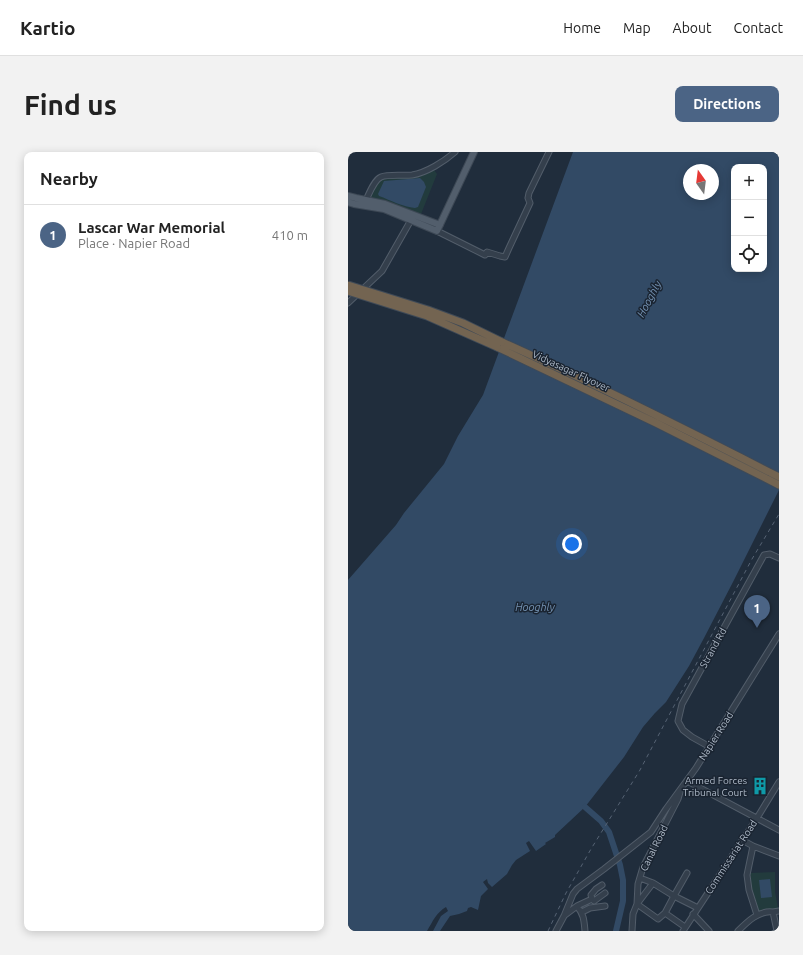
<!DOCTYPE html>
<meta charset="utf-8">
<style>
body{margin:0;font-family:Ubuntu,sans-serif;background:#f2f2f2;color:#222}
.controls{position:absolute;right:12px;top:12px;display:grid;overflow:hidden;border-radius:8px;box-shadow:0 2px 10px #0003}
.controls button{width:36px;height:36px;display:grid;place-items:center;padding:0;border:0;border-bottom:1px solid #e0e0e0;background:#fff;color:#222;font:20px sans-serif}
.compass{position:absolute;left:335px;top:12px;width:36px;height:36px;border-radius:50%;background:#fff;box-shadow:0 2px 10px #0003;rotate:346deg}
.you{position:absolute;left:224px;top:392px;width:14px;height:14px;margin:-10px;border:3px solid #fff;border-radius:50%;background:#1a73e8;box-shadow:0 0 0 6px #1a73e833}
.badge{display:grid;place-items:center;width:26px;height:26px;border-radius:50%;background:#4b6485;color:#fff;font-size:13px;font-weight:700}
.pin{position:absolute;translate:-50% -33px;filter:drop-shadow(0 1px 2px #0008)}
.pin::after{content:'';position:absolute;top:21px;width:14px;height:12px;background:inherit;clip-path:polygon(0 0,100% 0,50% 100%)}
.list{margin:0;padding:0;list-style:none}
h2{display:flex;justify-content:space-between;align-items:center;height:52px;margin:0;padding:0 16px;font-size:17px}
h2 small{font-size:13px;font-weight:400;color:#767676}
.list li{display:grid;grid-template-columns:26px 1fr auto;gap:12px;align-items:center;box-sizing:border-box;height:60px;padding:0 16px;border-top:1px solid #e0e0e0}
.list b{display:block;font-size:15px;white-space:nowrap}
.list p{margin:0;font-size:13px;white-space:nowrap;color:#767676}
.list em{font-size:13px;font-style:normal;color:#767676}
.icon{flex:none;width:22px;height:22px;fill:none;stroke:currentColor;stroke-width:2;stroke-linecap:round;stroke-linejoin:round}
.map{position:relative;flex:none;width:431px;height:779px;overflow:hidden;border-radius:8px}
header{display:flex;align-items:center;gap:24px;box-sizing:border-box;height:56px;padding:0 20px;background:#fff;border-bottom:1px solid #e0e0e0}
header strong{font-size:19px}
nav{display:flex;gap:22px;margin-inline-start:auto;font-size:14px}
.intro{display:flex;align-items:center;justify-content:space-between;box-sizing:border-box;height:96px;padding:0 24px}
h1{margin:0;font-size:28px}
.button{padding:10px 18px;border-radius:8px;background:#4b6485;color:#fff;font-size:14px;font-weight:700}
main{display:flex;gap:24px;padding:0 24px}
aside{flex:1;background:#fff;border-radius:8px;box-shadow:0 2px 10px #0003}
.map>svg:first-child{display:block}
</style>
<header>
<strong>Kartio</strong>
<nav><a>Home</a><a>Map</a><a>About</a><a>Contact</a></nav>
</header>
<div class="intro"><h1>Find us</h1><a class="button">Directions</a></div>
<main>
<aside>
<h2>Nearby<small></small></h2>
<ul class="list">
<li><span class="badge">1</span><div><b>Lascar War Memorial</b><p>Place · Napier Road</p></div><em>410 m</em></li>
</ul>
</aside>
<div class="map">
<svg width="431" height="779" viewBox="0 0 431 779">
<rect width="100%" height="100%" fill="#202d3c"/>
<path fill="#223b3d" d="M 79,18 L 86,18 L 89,22 L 73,62 L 24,46 L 22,45 L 29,29 L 34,25 L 43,25 Z
M 427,720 L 427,740 L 430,756 L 420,758 L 409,761 L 403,739 L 402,721 Z"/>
<path fill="#324a65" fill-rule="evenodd" d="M 225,0 L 431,0 L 431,338 L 385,430 L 356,486 L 341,514 L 318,550 L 307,561 L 295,575 L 276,605 L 237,655 L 207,683 L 207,685 L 197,691 L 198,692 L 188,699 L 181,689 L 178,691 L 182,699 L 168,708 L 164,713 L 159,722 L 144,735 L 140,731 L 139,727 L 135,730 L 140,737 L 133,744 L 130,758 L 123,755 L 120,756 L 119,759 L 111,762 L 102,764 L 92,779 L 85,779 L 93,764 L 100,759 L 98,755 C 88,761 85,769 79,779 L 0,779 L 0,428 L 48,373 L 56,361 L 96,312 L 110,284 L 135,243 ZM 386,15 L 416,15 L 416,117 L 386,117 ZM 341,18 L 365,18 L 365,42 L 341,42 Z
M 72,26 L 76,30 L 78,35 L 70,55 L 67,56 C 55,55 42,48 31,44 L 30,42 L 36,29 Z
M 422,727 L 424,745 L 413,746 L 411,728 Z"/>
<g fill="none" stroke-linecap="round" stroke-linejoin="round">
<path stroke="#324a65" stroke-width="6" d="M 237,655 L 253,669 L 261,680 L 272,713 L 275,728 L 275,749 L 268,779"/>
<g stroke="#525d6a" stroke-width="7">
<path id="minor" d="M 18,48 C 21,42 26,28 33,25 C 40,22 55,24 64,23 C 78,21 97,9 107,0
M 89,79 L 137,103 L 139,100 L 152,104 L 157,105 L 161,96 L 182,51 L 180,46 L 181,41 L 201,0
M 0,151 L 34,119 L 63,68
M 362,595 L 344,585 L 335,578 L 330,569 L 334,552 L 416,403 L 422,402 L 431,406
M 339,629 L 431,678
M 394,688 L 405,694 L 431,704
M 405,694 L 399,723 L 401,738 L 409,763
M 292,726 L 305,731 L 289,752 L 310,767 L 317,761 L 326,744 L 350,756
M 305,731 L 326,744 L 339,721
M 244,747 L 246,749 L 257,741
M 229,754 C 236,763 236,768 237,779
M 234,760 L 242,756 L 257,754
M 317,761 L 337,775
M 345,762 L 361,779
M 217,763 L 229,754 L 244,747 L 243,743 L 248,737 L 254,733
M 208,779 L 216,764 L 225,742 L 229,737 L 256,717 L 303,680 L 318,657 L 348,616 L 431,482
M 284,779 L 285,762 L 289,752 L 290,732 L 295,715 L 330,647 L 332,640
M 335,779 L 409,666 L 431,630
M 390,779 C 399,770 411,758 425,760
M 429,779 L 425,760 L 431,759"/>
</g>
<g stroke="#3d4855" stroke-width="8">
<path id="major" d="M 0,44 L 8,46 L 37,52 L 92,73
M 0,50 L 6,52 L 36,57 L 89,79 L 126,0"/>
</g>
<g stroke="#3f4a57" stroke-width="9">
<path id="highway" d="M 154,190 C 248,232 339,278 431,325
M 149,195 L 308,271 L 431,333"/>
</g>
<use href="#minor" stroke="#343f4c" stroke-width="5"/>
<use href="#major" stroke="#525e6c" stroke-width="6"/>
<use href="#highway" stroke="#736451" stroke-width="7"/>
<path stroke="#566374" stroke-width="1" stroke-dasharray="4 4" stroke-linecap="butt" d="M 200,779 L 218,741 L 243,697 L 292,618 L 404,407 L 431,362"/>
<g stroke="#3f4a57" stroke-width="9" stroke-linecap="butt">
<path id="highway-bridge" d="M 0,133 L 80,158 L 115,171 L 154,190
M 0,139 L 79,164 L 149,195"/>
</g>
<use href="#highway-bridge" stroke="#736451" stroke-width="7"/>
</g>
<defs>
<g id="building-bare" transform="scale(1.38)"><path d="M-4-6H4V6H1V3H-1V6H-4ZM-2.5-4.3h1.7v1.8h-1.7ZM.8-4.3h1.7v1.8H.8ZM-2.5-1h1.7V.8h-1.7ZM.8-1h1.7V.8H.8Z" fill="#0f9aa8" stroke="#1a2431" stroke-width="2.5" paint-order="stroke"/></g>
</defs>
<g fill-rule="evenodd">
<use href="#building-bare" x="412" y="634"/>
</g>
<g text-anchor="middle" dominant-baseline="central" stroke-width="3" stroke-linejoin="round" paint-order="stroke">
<g font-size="10" fill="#afbac8" stroke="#1a2431">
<text transform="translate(223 219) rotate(25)">Vidyasagar Flyover</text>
<text transform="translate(365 496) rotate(-61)">Strand Rd</text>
<text transform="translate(368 584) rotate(-58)">Napier Road</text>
<text transform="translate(306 696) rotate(-64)">Canal Road</text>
<text transform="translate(383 705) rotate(-57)">Commissariat Road</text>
</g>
<g font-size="10" fill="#afbac8" stroke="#1a2431" text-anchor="end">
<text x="399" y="628">Armed Forces<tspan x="399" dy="12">Tribunal Court</tspan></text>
</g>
<g font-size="11" font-style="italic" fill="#7492b2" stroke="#1a2431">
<text transform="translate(301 147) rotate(-62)">Hooghly</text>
<text x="187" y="455">Hooghly</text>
</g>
</g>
</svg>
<div class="controls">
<button>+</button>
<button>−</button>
<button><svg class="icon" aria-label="locate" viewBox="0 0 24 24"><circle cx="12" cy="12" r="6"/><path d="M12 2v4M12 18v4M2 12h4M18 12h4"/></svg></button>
</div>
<svg class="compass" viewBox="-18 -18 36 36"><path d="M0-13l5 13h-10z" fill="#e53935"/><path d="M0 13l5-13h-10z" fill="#767676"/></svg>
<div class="you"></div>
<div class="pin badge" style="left:409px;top:476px">1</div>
</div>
</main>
